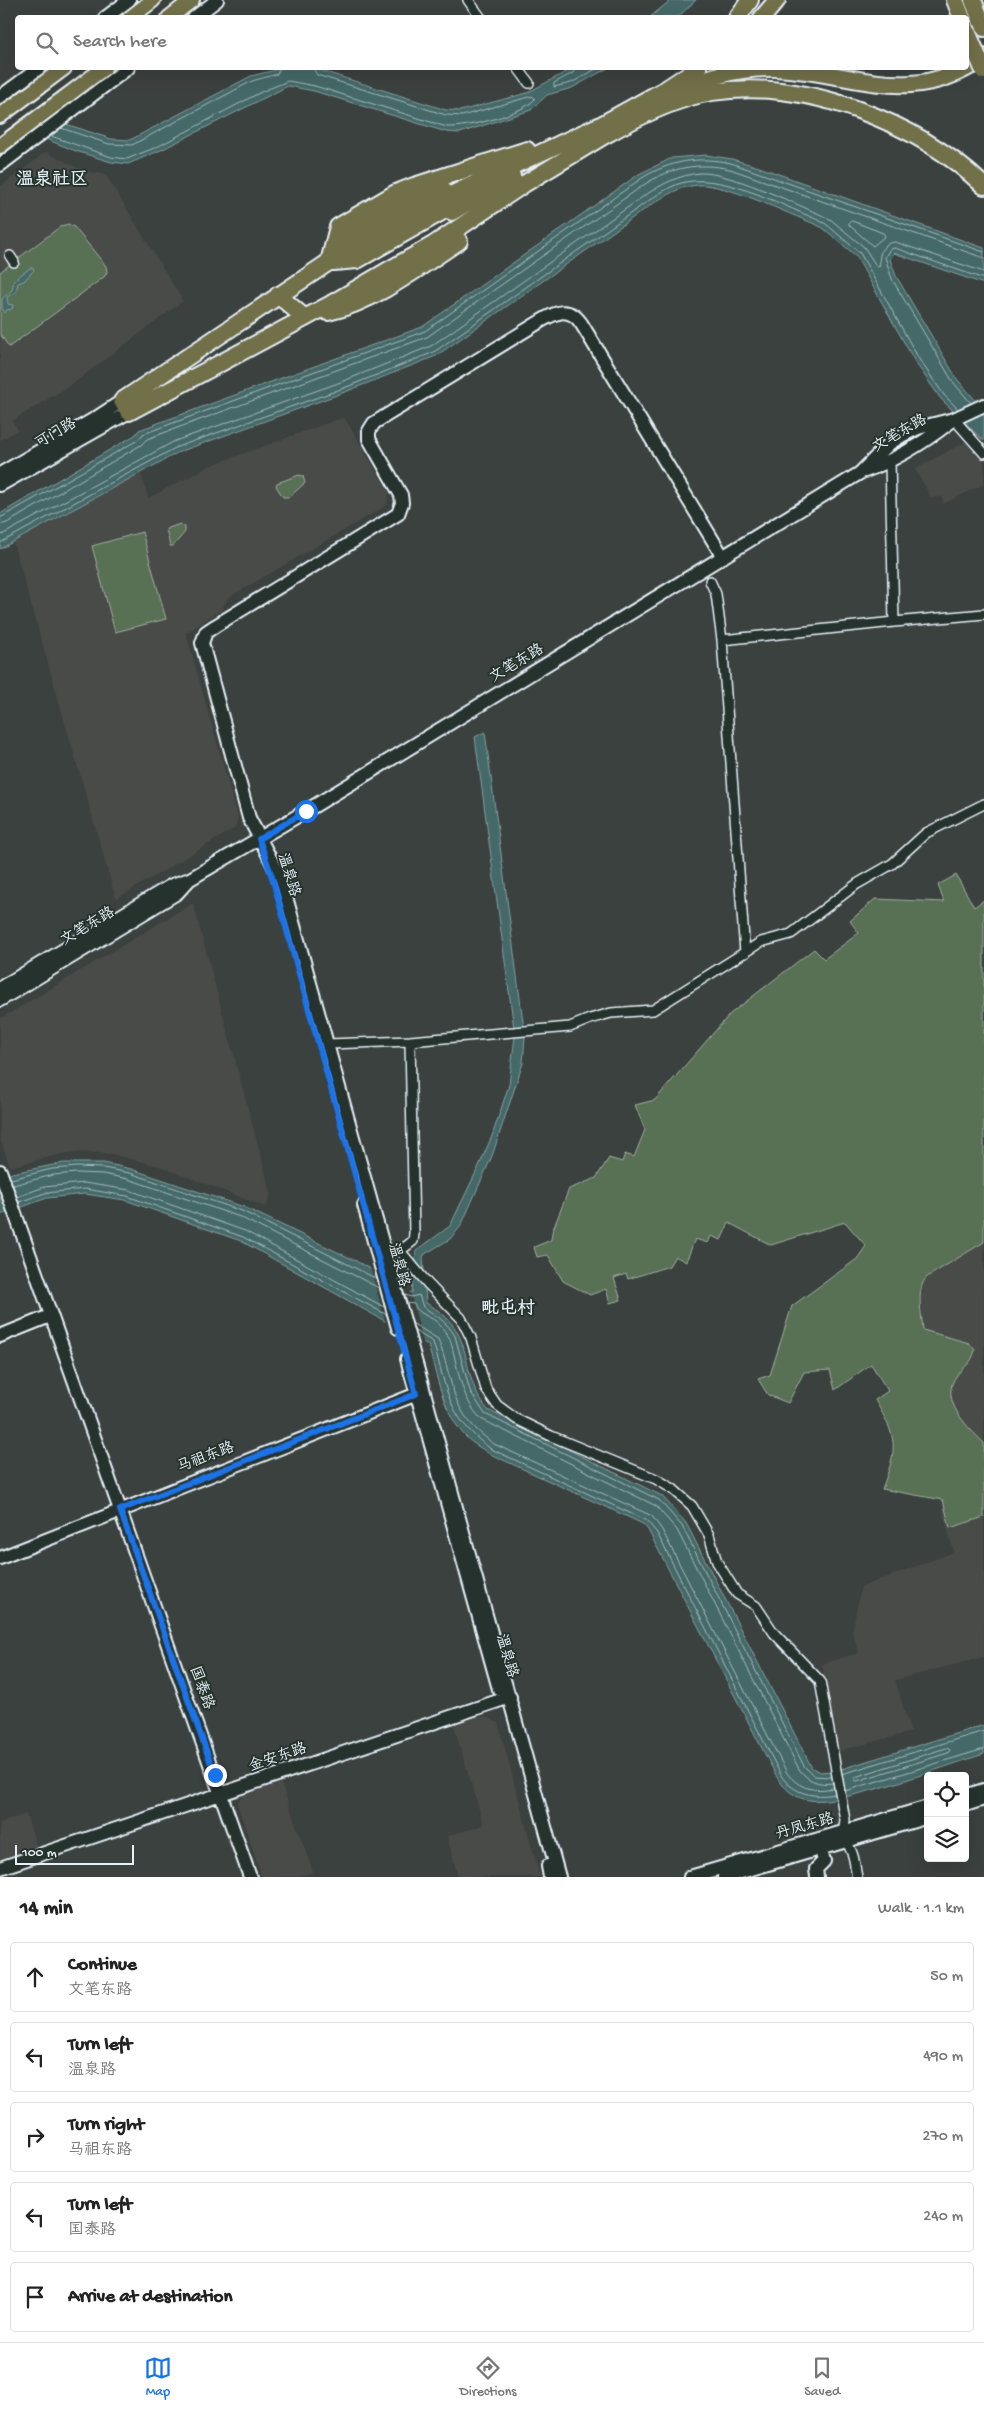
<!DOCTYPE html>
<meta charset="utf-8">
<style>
body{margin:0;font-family:"Gochi Hand","LXGW WenKai TC",sans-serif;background:#f2f2f2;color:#222}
.controls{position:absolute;right:15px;bottom:15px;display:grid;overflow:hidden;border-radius:5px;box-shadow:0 5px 20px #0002}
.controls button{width:45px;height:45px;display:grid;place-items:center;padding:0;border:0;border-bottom:1px solid #e0e0e0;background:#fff;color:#222;font:25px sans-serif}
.scale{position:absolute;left:15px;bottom:12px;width:119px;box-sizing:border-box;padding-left:5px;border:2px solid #e8f1f8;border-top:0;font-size:14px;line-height:18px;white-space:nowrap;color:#e8f1f8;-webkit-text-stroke:4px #26332d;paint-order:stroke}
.stop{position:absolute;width:15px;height:15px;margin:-11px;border:4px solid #1a73e8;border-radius:50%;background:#fff}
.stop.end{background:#1a73e8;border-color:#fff;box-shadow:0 1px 5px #0008}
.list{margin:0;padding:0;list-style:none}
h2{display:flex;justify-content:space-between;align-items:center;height:65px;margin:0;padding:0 20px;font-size:21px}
h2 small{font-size:16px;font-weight:400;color:#767676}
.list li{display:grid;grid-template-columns:32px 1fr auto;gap:15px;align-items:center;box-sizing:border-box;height:70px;margin:0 10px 10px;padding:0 10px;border:1px solid #e0e0e0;border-radius:5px}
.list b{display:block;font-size:19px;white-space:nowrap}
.list p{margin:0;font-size:16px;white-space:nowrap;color:#767676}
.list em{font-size:16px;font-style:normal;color:#767676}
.icon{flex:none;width:28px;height:28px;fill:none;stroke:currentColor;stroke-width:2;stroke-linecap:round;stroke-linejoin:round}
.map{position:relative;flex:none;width:984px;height:1877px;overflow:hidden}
.search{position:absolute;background:#fff;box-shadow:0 5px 20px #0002;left:15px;right:15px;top:15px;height:55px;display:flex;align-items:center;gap:12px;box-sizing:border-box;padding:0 18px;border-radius:5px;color:#767676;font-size:19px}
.sheet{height:465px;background:#fff}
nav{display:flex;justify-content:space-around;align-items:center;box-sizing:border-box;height:70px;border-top:1px solid #e0e0e0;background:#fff;font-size:14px;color:#767676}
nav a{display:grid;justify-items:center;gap:2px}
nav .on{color:#1a73e8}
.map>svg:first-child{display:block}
</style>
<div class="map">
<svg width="984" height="1877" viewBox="0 0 984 1877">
<rect width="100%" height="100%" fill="#3b413e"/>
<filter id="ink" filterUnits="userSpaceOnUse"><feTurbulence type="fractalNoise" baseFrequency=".02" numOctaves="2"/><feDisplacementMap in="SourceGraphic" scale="10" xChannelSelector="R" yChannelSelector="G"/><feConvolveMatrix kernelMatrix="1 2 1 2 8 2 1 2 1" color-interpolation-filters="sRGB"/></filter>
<g filter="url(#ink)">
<path fill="#4a4b4a" d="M 46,152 L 82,170 L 106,175 L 183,301 L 71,385 L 12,421 L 18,430 L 0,440 L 0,187 Z
M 344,417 L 389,492 L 387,505 L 228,598 L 221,610 L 186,633 L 238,818 L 235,828 L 116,899 L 13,542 L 141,473 L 148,498 L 212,465 Z
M 967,441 L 984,459 L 984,484 L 943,504 L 942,497 L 931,497 L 915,469 Z
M 193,903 L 271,1194 L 266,1207 L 159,1166 L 112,1154 L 90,1152 L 66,1153 L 10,1167 L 0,1138 L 0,1019 Z
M 984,1242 L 984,1657 L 895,1680 L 911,1732 L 838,1751 L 822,1664 L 859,1653 L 852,1632 L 861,1587 L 954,1552 L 943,1513 L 945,1410 L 923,1330 L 920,1291 L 922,1283 L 927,1277 Z
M 475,1717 L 488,1717 L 498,1723 L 540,1877 L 458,1877 L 447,1836 L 484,1825 L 453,1724 Z
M 281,1783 L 313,1872 L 297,1877 L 262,1877 L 237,1803 L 244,1794 Z
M 26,1814 L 37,1848 L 0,1861 L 0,1823 Z"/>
<path fill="#586f53" stroke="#a0b0a6" d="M 68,224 L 74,227 L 106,266 L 107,272 L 104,277 L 9,347 L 0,334 L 0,272 L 61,226 Z
M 299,475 L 303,476 L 305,483 L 289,497 L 283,497 L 276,486 L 277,483 Z
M 180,524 L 185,527 L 185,532 L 173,546 L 170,546 L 166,529 Z
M 142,532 L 166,619 L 115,632 L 92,546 Z
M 956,875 L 974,907 L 984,900 L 984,1242 L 927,1277 C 915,1289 922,1315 923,1330 L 969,1343 L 975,1350 C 971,1365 966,1364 957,1375 C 938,1399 967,1427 984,1443 L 984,1517 L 950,1528 L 943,1500 L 882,1489 C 898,1446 898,1440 875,1400 L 888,1391 L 871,1364 L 835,1390 L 830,1370 L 804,1372 L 788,1403 L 768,1395 L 758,1379 L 770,1375 L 792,1306 L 857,1259 L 866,1246 L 845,1222 L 771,1245 L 729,1223 L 721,1240 L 711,1236 L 708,1243 L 695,1239 L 686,1262 L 675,1256 L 669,1266 L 628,1279 L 626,1274 L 614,1278 L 621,1300 L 610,1303 L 606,1289 L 590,1295 L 563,1281 L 548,1255 L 537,1257 L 534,1247 L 551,1240 L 552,1232 L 569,1189 L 596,1178 L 609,1158 L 622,1162 L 625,1154 L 634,1157 L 645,1130 L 635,1105 L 655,1100 L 730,1014 L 814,949 L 824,959 L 859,933 L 850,921 L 875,899 L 944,902 L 938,885 Z"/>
<path fill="#446968" stroke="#869fa2" d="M 671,0 L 696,0 L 678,17 L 650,17 Z
M 284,68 L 313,68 L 446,110 L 460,111 L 527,93 L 573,68 L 608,68 L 572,88 L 547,95 L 531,110 L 460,133 L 446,132 L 314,91 L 288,86 L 161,150 L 128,164 L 111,162 L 76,151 L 0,121 L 0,102 L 111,139 L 130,140 L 251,76 Z
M 706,155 L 732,159 L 759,167 L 984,248 L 984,284 L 894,253 L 890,259 L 896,276 L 957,379 L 984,410 L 984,441 L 941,399 L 915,362 L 856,256 L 823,228 L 815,224 C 788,214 725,183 699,185 C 680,186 666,195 651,205 L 436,356 L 345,392 L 179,452 L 0,549 L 0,514 L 135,435 L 139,430 L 422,327 L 639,174 L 672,158 Z
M 30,268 L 33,268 L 34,270 L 24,281 L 18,283 L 16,292 L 7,297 L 8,304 L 13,305 L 12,309 L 7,310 L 5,313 L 2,308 L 2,299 L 12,290 L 14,280 Z
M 485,732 L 525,1037 L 523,1063 L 492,1156 L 461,1226 L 450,1239 L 425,1254 L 423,1257 L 426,1303 C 480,1332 455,1371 488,1410 L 662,1496 L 686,1523 L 812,1768 L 821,1772 L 838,1770 L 984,1725 L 984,1754 C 947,1765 842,1806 809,1800 C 795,1798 786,1790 778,1779 L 648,1530 L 643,1524 L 488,1453 C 481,1448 472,1443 466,1437 C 443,1413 437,1376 428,1345 L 241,1241 L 125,1200 L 85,1194 L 47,1198 L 0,1215 L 0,1178 L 12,1173 L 64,1163 L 104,1163 L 131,1169 L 244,1207 L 356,1261 L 412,1293 L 416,1251 L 450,1226 L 479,1166 L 492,1136 L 509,1085 L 515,1036 L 475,737 Z"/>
<path fill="#3b413e" d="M 0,100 L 29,109 L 69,123 L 47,140 L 0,123 Z
M 370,1267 L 409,1288 L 424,1345 L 386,1324 Z"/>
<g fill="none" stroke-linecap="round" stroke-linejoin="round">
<path stroke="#a6bbbe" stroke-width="1" d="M 575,68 L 573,73 L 554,83 L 554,87 L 571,83 L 598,68
M 61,128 L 109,144 L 132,145 L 252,81 L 277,74 L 280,68
M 51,136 L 111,157 L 127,159 L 159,146 L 261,92 L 288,81 L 315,86 L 447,127 C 467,128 523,114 535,99 L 532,96 L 462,116 L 446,115 L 317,75 L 313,68
M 852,221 L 883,233 L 885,236 L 873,246 L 849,225 L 849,223 Z
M 971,403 L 953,382 L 892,279 L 885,257 L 890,249 L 895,248 L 984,279
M 0,518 L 138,440 L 143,434 L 425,331 L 642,178 C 670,161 698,156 731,163 L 984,252
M 0,525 L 7,523 L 141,445 L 147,439 L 427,337 L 645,184 C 672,167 699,162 730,169 L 984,258
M 0,536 L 175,441 L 341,382 L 431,346 L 644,196 C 662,184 679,175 700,173 C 729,172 791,202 819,214 L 830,219 L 864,247 L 877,267 L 880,266 C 878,254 882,243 895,242 L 984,272
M 0,543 L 177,447 L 344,388 L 434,352 L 648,201 C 657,195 667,188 678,184 C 717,170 779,204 816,219 L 826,224 L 860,253 L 919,359 L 944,395 L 958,409
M 11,1179 L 52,1169 L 77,1167 L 103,1168 L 130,1173 L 242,1211 L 377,1279
M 13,1185 L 53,1175 L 77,1173 L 103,1174 L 128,1179 L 240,1217 L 379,1288
M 17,1197 L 44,1187 L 84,1183 L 129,1190 L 245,1231 L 384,1307
M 19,1202 L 45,1193 L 85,1189 L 127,1196 L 243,1237 L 387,1315
M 405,1295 L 411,1297 L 419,1295 L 423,1307 C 437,1316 446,1321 455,1336 L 470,1391 L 485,1414 L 659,1500 L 682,1526 L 804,1766 L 814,1776 L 831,1777
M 407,1303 L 414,1304 C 419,1315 428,1315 437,1322 C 442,1327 446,1333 450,1339 C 458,1367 460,1397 481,1419 L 656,1506 L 677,1530 L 799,1769 C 808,1781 818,1785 833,1783
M 412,1323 L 438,1339 C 456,1387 448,1411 494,1444 L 652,1516 L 662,1530 L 787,1773 C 799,1789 815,1792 833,1788
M 415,1331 L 433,1342 C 448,1391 446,1416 491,1449 L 647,1521 L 657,1533 L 676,1570 L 782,1777 C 795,1794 813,1798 835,1794
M 947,1748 L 950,1750 L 948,1753 L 857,1781 L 854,1780 L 856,1777 Z
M 842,1774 L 984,1731
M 845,1791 L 984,1749"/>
<g stroke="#e8f1f8" stroke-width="12">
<path id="street" d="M 468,0 L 481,18
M 518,68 L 529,83
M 10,256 L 14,262
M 954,419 L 984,453
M 890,462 L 894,622 L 984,614
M 710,581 L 716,594 L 722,640 L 745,953
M 722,640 L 894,622
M 328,1044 L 410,1041 L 570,1027 L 590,1019 L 611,1013 L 653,1010 L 761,942 L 791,934 L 857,884 L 892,864 L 926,833 L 984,804
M 400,1251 L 428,1284 L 461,1318 L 471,1338 L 486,1389 L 497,1405 L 516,1419 L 551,1436 L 656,1479 L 673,1489 L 692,1506 L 709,1535 L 717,1562 L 737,1594 L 756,1606 L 774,1633 L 820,1681 L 845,1820 C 842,1838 846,1838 852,1853 C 855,1860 855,1869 857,1877
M 387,1254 L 400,1251 L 413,1241 L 414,1234 L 410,1041"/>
</g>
<g stroke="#e8f1f8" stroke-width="16">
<path id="secondary" d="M 105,18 L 129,0
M 194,18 L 217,0
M 0,97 L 39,68
M 0,165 L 128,68
M 865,471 C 896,460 922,444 949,423
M 0,474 L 96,418 L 122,401
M 0,485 L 129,412
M 0,988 L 172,885 L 190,879 L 306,811 L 860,473 L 889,444 L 903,435 L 918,428 L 954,419 L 984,405
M 0,1000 L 177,893 L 188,881
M 0,1171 L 250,1877
M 364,1205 L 398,1328
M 0,1336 L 50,1316
M 407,1359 L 499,1689
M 0,1558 L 422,1392
M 965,1796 L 984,1790
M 965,1805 L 984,1799
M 548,1866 L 550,1877
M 0,1868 L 510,1697
M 559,1877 L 281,879 L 249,818 L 202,643 L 206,632 L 215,626 L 398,514 L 402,503 L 401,495 L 369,439 L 369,431 L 374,423 L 541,321 C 556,312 569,306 581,323 L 723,557
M 690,1877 L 928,1807
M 724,1877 L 928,1817
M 817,1877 L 816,1869 L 824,1861 L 821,1850"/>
</g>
<g stroke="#e8f1f8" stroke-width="18">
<path id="primary" d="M 130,18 L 153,0
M 169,18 L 192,0
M 0,116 L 64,68
M 0,146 L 104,68"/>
</g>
<g stroke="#e8f1f8" stroke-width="20">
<path id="highway" d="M 955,0 L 962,18
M 973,0 L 984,28
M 737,18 L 750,0
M 762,18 L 777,0
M 671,95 C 702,78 738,67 773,68 C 852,70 909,110 984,57
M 599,126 L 666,89 L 698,68
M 596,127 L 423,208 L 329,262 L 122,401 L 129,412 L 331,304 L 389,270 L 433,245 L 524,184 L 615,129
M 607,134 C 639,116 676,98 712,92 C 805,78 917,122 984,186
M 452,212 L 512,176
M 335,253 L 345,238 L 414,198 L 442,188
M 329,262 L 338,227 L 396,193 L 414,186 L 527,150
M 334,262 L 357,260 L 459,202
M 278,295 L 305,318
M 328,312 C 376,301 418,268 459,241"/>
</g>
<use href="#street" stroke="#26332d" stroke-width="9"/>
<use href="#secondary" stroke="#26332d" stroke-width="12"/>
<use href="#primary" stroke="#71704a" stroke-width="14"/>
<use href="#highway" stroke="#71704a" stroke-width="16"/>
<g stroke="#e8f1f8" stroke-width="20" stroke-linecap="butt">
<path id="highway-bridge" d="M 966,29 L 984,71"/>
</g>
<use href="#highway-bridge" stroke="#71704a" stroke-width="16"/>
</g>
</g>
<g fill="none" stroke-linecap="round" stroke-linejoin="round" filter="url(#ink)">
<path stroke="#1a73e8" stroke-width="6" d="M 215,1775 L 120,1510 L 416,1394 L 272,877 L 259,839 L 306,811"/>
</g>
<g text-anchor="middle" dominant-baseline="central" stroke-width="4" stroke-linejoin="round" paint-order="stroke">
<g font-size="15" fill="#e8f1f8" stroke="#26332d">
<text transform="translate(56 434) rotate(-30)">可门路</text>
<text transform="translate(900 434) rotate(-30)">文笔东路</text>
<text transform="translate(517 664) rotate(-31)">文笔东路</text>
<text transform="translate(288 875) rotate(73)">温泉路</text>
<text transform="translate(88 927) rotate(-31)">文笔东路</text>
<text transform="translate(398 1265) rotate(75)">温泉路</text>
<text transform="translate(206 1458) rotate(-21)">马祖东路</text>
<text transform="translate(506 1656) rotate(74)">温泉路</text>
<text transform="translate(201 1688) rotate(70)">国泰路</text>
<text transform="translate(278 1758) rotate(-19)">金安东路</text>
<text transform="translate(805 1827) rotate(-16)">丹凤东路</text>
</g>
<g font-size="18" font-weight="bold" fill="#e8f1f8" stroke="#26332d">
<text x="52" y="180">温泉社区</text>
<text x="508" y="1309">毗屯村</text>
</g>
</g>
</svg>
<div class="controls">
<button><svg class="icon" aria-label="locate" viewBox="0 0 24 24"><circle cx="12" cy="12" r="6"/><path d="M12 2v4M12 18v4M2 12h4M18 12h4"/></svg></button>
<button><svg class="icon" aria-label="layers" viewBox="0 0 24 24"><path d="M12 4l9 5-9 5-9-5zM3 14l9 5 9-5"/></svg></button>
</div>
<div class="scale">100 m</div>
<div class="stop" style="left:306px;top:811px"></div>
<div class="stop end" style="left:215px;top:1775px"></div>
<div class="search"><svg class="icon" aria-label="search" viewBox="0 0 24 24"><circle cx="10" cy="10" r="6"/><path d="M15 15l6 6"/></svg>Search here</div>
</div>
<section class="sheet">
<h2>14 min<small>Walk · 1.1 km</small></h2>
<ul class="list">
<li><svg class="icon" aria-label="ahead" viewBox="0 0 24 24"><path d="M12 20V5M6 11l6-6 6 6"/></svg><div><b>Continue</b><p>文笔东路</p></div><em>50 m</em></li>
<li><svg class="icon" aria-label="left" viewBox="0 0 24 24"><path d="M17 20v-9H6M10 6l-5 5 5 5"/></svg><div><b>Turn left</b><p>温泉路</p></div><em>490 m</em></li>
<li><svg class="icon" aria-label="right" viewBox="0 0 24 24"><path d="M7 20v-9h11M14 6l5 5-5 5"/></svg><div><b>Turn right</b><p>马祖东路</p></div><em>270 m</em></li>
<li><svg class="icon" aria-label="left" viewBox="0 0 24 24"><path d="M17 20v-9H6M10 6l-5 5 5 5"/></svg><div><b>Turn left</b><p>国泰路</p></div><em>240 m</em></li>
<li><svg class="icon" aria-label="arrive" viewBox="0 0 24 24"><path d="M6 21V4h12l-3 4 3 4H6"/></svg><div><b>Arrive at destination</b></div></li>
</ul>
</section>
<nav>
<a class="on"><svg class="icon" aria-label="map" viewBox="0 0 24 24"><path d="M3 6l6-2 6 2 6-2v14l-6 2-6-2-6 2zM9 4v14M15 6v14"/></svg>Map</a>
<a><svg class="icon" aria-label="directions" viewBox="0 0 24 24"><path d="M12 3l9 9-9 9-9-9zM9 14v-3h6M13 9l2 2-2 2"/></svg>Directions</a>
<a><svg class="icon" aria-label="saved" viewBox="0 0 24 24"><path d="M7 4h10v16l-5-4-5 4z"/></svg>Saved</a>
</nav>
